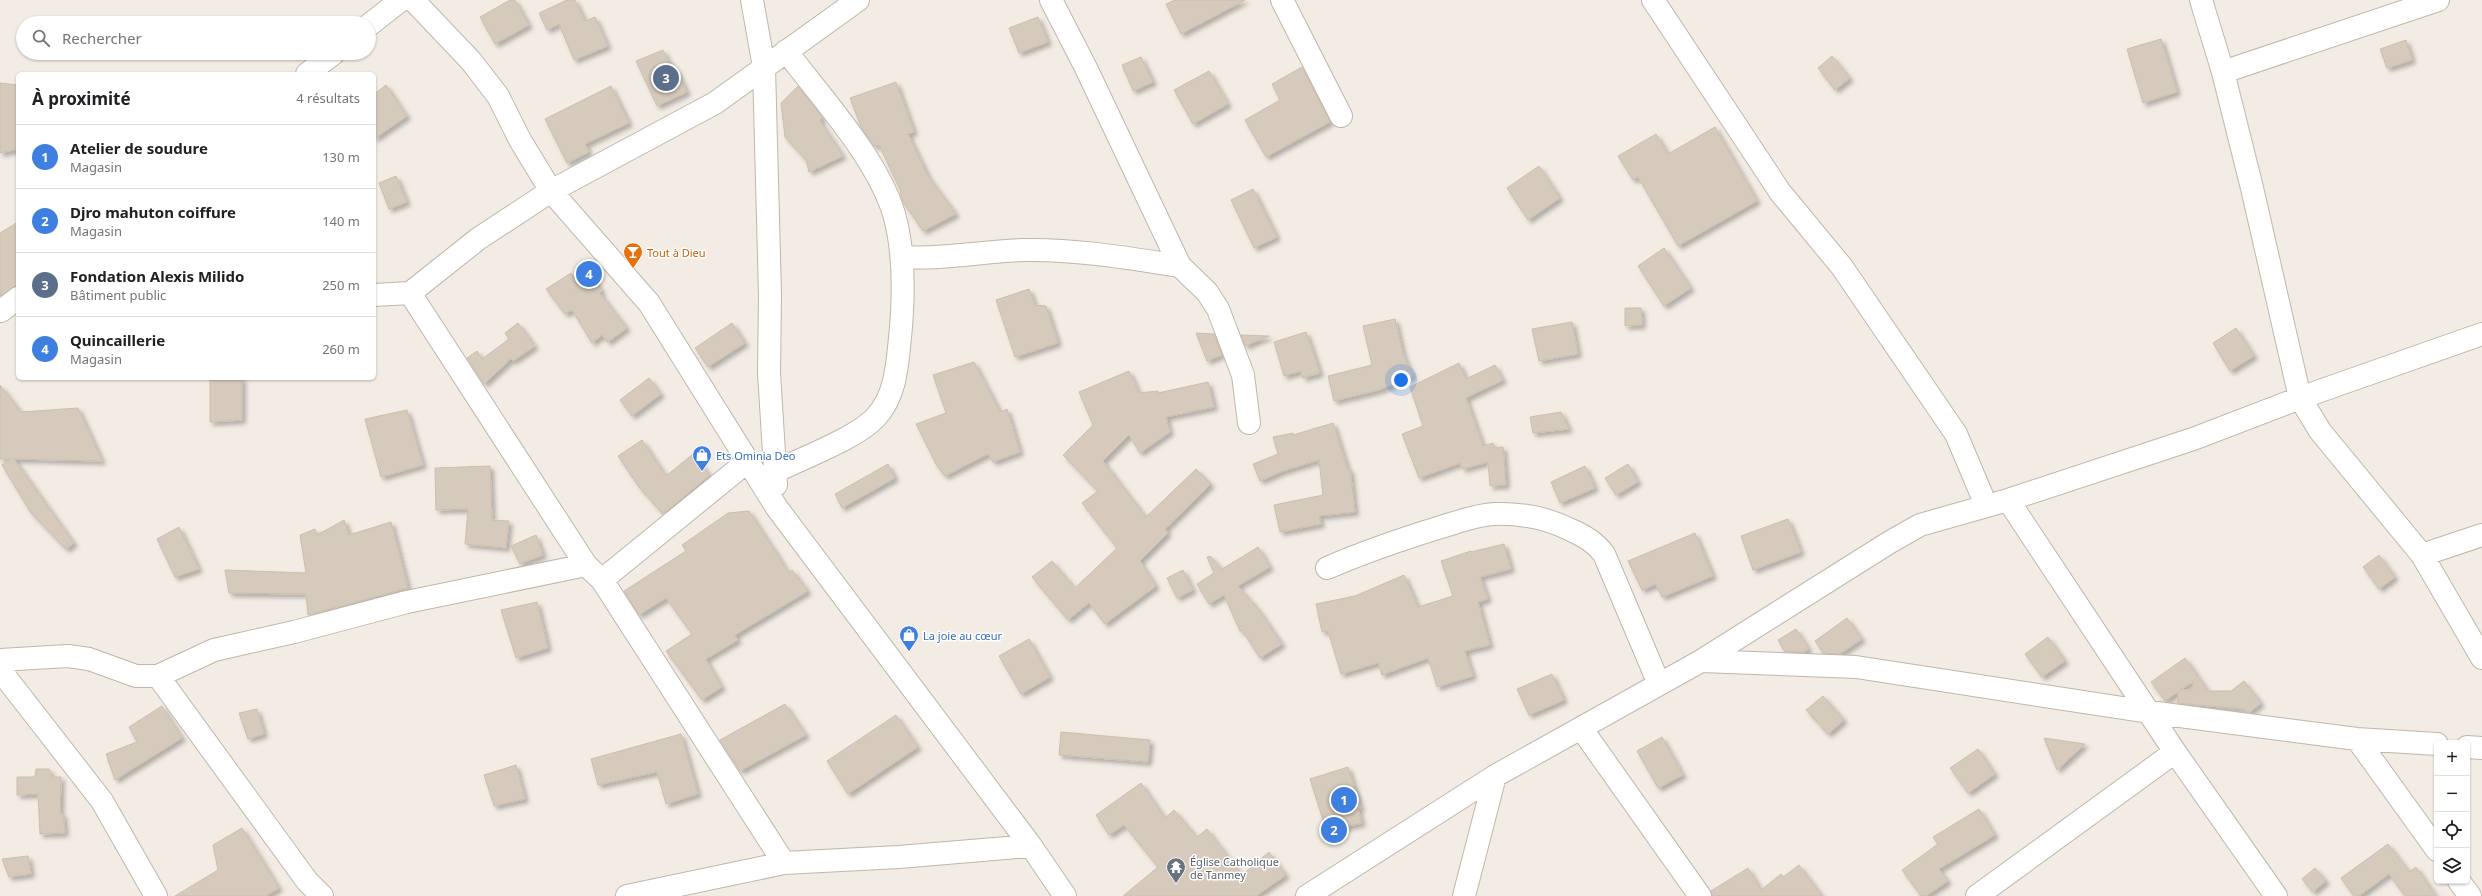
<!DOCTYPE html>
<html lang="fr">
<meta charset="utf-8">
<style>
body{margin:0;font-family:"Noto Sans",sans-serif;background:#f2f2f2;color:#202124}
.controls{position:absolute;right:12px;bottom:12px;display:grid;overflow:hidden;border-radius:6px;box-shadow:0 1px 3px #0004}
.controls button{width:36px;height:36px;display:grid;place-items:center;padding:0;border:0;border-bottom:1px solid #e0e0e0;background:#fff;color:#202124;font:20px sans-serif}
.you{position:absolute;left:1401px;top:380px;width:14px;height:14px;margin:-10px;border:3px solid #fff;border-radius:50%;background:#1a73e8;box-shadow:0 0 0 6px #1a73e833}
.badge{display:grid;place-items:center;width:26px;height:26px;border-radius:50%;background:#db2777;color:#fff;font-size:13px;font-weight:700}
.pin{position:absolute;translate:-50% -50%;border:2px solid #fff;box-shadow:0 1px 4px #0006}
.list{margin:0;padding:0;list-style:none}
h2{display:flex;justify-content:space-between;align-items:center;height:52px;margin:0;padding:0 16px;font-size:17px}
h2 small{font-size:13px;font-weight:400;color:#757577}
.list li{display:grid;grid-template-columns:26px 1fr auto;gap:12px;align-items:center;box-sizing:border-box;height:64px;padding:0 16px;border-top:1px solid #e0e0e0}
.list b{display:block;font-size:15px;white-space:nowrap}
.list p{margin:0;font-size:13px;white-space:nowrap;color:#757577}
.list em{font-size:13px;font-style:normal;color:#757577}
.icon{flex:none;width:22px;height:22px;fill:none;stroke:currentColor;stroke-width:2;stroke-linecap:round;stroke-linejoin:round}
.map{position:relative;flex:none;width:2482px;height:896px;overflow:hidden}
.search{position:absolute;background:#fff;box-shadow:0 1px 3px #0004;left:16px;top:16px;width:360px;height:44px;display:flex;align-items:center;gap:10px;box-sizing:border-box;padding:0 14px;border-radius:22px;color:#757577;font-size:15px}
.panel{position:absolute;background:#fff;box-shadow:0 1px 3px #0004;left:16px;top:72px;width:360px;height:308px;border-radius:6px}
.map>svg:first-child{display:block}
</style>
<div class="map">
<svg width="2482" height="896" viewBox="0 0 2482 896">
<defs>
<filter id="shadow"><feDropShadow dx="3.5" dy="3.5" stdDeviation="2" flood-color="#0004"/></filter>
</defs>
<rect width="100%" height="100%" fill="#f2ece4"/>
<path fill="#d6cabc" stroke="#cebead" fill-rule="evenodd" filter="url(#shadow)" d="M 510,0 L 515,0 L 529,25 L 495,44 L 480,17 Z
M 567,0 L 575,0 L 585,21 L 595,17 L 608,46 L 574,60 L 559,24 L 547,30 L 539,13 Z
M 1175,0 L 1245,0 L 1181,34 L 1166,4 Z
M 1038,17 L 1048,42 L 1019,53 L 1009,28 Z
M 2161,39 L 2177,92 L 2143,103 L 2127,49 Z
M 2406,40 L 2412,60 L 2387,68 L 2380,49 Z
M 663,50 L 674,72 L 677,71 L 687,92 L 657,106 L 636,61 Z
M 1832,56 L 1850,78 L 1835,90 L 1818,68 Z
M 1141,57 L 1153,82 L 1133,91 L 1122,65 Z
M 1302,67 L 1330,122 L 1266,157 L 1245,120 L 1280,100 L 1272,84 Z
M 1209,71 L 1228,104 L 1193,124 L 1174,90 Z
M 896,82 L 914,132 L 908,134 L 928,176 L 956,214 L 923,231 L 903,202 L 900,193 L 901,192 L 879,145 L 874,146 L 861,127 L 850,98 Z
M 0,83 L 18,85 L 18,149 L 0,153 Z
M 386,85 L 407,116 L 374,139 L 374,94 Z
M 611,86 L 629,123 L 585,144 L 589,152 L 567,163 L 545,119 Z
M 798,86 L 822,117 L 820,120 L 822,124 L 843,156 L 809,172 L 806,160 L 785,137 L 781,103 Z
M 1715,127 L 1757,201 L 1678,246 L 1638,177 L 1633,180 L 1618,156 L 1656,134 L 1668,154 Z
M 1539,166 L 1560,198 L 1528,220 L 1507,188 Z
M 396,176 L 407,202 L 389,209 L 379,183 Z
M 1253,189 L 1277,237 L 1254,248 L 1231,200 Z
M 18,222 L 18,285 L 0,296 L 0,233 Z
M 1664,248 L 1691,288 L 1664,306 L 1638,266 Z
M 588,270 L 602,291 L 600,293 L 627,328 L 608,342 L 602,335 L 592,343 L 572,310 L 565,314 L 546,289 L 571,273 L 575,279 Z
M 1029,289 L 1035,305 L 1046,306 L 1058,343 L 1015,357 L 996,300 Z
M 1625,308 L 1641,308 L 1642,325 L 1625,326 Z
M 1395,319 L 1403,354 L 1413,376 L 1379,390 L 1334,401 L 1328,376 L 1372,365 L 1363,326 Z
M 1572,322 L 1578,354 L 1539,361 L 1532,329 Z
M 518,323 L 535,346 L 513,361 L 511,359 L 484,384 L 467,358 L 477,351 L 482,359 L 509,339 L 505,333 Z
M 732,323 L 745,343 L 708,367 L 695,348 Z
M 2236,328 L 2254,356 L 2230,371 L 2213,343 Z
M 1306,332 L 1320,373 L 1303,378 L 1301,371 L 1284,376 L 1274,342 Z
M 1196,333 L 1214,334 L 1222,355 L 1207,361 Z
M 1241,335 L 1269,336 L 1245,346 Z
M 974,362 L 1000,412 L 1007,409 L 1020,452 L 993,462 L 988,454 L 945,476 L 937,466 L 916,424 L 946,413 L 933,375 Z
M 1459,363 L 1466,379 L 1495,365 L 1503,380 L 1466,398 L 1483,446 L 1493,443 L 1495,448 L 1503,447 L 1506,485 L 1490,486 L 1488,462 L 1463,469 L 1460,463 L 1419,478 L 1402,434 L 1423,426 L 1410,387 Z
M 1129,371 L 1139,393 L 1158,391 L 1158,393 L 1208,382 L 1214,407 L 1166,417 L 1170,432 L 1140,453 L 1129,435 L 1103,461 L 1146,517 L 1196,469 L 1211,484 L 1165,529 L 1168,533 L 1140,561 L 1156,586 L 1105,624 L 1089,603 L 1068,620 L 1032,577 L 1052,561 L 1075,588 L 1117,548 L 1082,503 L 1098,491 L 1063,455 L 1093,425 L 1079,392 Z
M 210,378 L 242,378 L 242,420 L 210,422 Z
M 649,378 L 661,394 L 632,416 L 620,400 Z
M 0,385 L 21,412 L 78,408 L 102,461 L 14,459 L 74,543 L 66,549 L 31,513 L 2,465 L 10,459 L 0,459 Z
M 407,410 L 423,465 L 381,477 L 365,419 Z
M 1561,412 L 1569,429 L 1533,433 L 1530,417 Z
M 1333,423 L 1348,470 L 1350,469 L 1355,512 L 1319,516 L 1321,524 L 1280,532 L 1274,505 L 1323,495 L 1319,460 L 1283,471 L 1260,481 L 1253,464 L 1278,454 L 1273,437 L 1293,433 L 1293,435 Z
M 642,440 L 666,476 L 693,454 L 710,475 L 663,514 L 639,487 L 618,456 Z
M 888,464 L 895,478 L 842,508 L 835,494 Z
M 1628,464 L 1638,482 L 1616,495 L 1605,478 Z
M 490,466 L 492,520 L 509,521 L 506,548 L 465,544 L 468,509 L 436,510 L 435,468 Z
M 1585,466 L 1595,488 L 1560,503 L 1551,482 Z
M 749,511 L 789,573 L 792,570 L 808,591 L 735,635 L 738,640 L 706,659 L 722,687 L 702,700 L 666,651 L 692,634 L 666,598 L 639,615 L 624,591 L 686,551 L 682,545 L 728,513 Z
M 1788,519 L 1801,552 L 1753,570 L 1741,536 Z
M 344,520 L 349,535 L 391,522 L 408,588 L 308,615 L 306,594 L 229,593 L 225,570 L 306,573 L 300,535 L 315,529 L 317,535 Z
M 179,527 L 199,569 L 175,577 L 157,539 Z
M 1695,533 L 1713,576 L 1662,597 L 1656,584 L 1642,590 L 1628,561 Z
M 536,535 L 543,555 L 520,564 L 511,546 Z
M 1504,544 L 1511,569 L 1480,577 L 1488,599 L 1478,602 L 1490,645 L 1465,651 L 1473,676 L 1437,687 L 1428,658 L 1382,675 L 1378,663 L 1341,674 L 1328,631 L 1322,632 L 1316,604 L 1355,596 L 1404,575 L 1418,607 L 1453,596 L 1441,561 L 1471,551 L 1471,552 Z
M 1258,547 L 1270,567 L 1238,586 L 1259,610 L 1282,644 L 1260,658 L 1242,630 L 1240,631 L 1224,595 L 1209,604 L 1197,584 L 1214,573 L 1207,557 L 1210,556 L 1222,569 Z
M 2379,555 L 2395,577 L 2379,589 L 2363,567 Z
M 1183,570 L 1193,590 L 1177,598 L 1167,578 Z
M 537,602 L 548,648 L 516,658 L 501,610 Z
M 1847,618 L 1862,639 L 1840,654 L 1823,653 L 1815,641 Z
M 1796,629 L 1809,649 L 1804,652 L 1785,652 L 1778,640 Z
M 2048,637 L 2065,661 L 2042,677 L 2025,654 Z
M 1029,639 L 1050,677 L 1021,694 L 999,656 Z
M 2185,658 L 2208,691 L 2231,691 L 2244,681 L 2261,703 L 2250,712 L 2246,712 L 2244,709 L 2177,703 L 2178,692 L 2165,701 L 2151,682 ZM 2193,682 L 2192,690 L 2180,690 Z
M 1552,674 L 1564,700 L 1529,715 L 1517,689 Z
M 1823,696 L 1844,720 L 1828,734 L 1806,710 Z
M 785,704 L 806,735 L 740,771 L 720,740 Z
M 162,706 L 182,738 L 115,780 L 106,754 L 137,742 L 129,727 Z
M 257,709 L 264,734 L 248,739 L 239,713 Z
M 896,715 L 918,747 L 848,794 L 827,761 Z
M 1061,732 L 1150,740 L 1148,762 L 1059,755 Z
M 681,734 L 698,794 L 666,804 L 657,772 L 598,785 L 591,759 Z
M 1662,737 L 1683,775 L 1658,788 L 1637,751 Z
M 2044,738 L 2085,744 L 2057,770 Z
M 1978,749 L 1995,774 L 1968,793 L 1950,768 Z
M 516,765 L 525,799 L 494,806 L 484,775 Z
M 1348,767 L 1361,808 L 1358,809 L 1362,823 L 1329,830 L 1327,818 L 1323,820 L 1310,779 Z
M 36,769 L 49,769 L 52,777 L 61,777 L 60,814 L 63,814 L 65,833 L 40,834 L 38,794 L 17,795 L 17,777 L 35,777 Z
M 1141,783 L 1165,818 L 1174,810 L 1197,837 L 1207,829 L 1242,875 L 1269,852 L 1286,875 L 1256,896 L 1123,896 L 1158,867 L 1124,825 L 1109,835 L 1096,815 Z
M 1979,809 L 1995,835 L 1939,869 L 1948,881 L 1926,896 L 1921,896 L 1902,870 L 1938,844 L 1933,837 Z
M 242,828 L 279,888 L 266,896 L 175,896 L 218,870 L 213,845 Z
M 2388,844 L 2409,872 L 2416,867 L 2436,896 L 2405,896 L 2389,874 L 2359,896 L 2354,896 L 2341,878 Z
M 28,856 L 31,874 L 9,877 L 2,859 Z
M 1799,865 L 1822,896 L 1712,896 L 1711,891 L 1748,868 L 1761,890 L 1781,874 L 1783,877 Z
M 2315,868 L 2326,881 L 2313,892 L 2302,879 Z"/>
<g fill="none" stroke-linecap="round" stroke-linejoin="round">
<g stroke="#c0b6aa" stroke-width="24">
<path id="minor" d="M 413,0 L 471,61 L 498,96 L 520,140 L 551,191 L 649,303 L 777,508 L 1031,846 L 1065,896
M 752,0 L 764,67 L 770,295 L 769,373 L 776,485
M 1051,0 L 1086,68 L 1180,266 L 1207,292 L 1218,309 L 1243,375 L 1249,423
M 1282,0 L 1341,116
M 1653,0 L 1780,192 L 1842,267 L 1956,434 L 1986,505
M 2201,0 L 2223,72 L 2252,188 L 2300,398 L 2320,431 L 2422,555 L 2482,658
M 369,25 L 401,0
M 2223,72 L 2438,0
M 307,74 L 334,53
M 902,257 C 942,260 984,251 1024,250 C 1076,249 1128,258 1180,266
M 410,293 L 586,565 L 602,580 L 784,863
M 374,295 L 410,293 L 478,239 L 551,191 L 715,103 L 858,0
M 1,311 L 18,298
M 775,472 C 802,458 857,438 876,417 C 896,395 897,366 900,338 C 904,298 905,253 894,214 C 877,158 822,98 786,51
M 2008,500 L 2175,752 L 2276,896
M 2422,555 L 2482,535
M 1327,568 C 1364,552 1402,539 1441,527 C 1458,522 1476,515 1494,514 C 1521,513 1547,518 1571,530 C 1584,536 1595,542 1604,554 L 1659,684
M 602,580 L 748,461
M 0,660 L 68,656 L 89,659 L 136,676 L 158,676 L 214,650 L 294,632 L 407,602 L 586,565
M 1701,661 L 1856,667 L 2149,712 L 2357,739 L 2437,744
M 0,670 L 102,801 L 156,896
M 158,676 L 307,881 L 322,896
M 1581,728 L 1700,896
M 2357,739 L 2437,850
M 2467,747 L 2482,748
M 2459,881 L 2470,896
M 627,896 L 784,863 L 899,857 L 1031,846
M 1307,896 L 1495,776 L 1701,661 L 1890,542 L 1920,525 L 2008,500 L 2193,439 L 2300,398 L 2482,334
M 1464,896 L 1495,776
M 1977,896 L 2175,752"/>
</g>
<use href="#minor" stroke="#fff" stroke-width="22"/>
</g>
<defs>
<g id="bar-pin" transform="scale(1)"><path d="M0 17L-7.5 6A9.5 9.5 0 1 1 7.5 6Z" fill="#e8710a" stroke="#fff"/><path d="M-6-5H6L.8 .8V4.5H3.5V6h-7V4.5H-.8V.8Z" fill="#fff"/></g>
<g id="shop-pin" transform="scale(1)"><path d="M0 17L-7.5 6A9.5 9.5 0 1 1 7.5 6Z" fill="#3f7fe0" stroke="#fff"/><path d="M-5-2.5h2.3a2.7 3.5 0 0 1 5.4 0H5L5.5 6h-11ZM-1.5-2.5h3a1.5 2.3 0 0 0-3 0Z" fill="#fff"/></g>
<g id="temple-pin" transform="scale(1)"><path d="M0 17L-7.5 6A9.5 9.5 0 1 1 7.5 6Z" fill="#6b7280" stroke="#fff"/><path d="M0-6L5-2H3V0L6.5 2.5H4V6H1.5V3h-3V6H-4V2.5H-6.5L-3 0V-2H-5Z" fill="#fff"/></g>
</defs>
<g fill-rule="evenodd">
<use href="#bar-pin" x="633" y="252"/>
<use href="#shop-pin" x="702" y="455"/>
<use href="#shop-pin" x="909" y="635"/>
<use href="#temple-pin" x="1176" y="867"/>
</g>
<g text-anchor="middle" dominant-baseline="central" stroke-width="3" stroke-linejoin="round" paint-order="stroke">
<g font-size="11" fill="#c56008" stroke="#fff" text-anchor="start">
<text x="647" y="252">Tout à Dieu</text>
</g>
<g font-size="11" fill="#366cbe" stroke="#fff" text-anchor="start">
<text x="716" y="455">Ets Ominia Deo</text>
<text x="923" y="635">La joie au cœur</text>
</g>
<g font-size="11" fill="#5b616d" stroke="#fff" text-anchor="start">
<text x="1190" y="861">Église Catholique<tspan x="1190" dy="13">de Tanmey</tspan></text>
</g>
</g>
</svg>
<div class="controls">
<button>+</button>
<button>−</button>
<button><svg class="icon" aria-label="locate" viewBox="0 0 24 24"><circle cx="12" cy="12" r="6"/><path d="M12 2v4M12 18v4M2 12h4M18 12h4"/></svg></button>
<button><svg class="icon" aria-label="layers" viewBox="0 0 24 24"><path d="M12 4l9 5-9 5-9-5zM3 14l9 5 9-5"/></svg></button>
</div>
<div class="you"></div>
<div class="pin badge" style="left:1344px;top:800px;background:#3f7fe0">1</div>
<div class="pin badge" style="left:1334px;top:830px;background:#3f7fe0">2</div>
<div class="pin badge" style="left:666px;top:78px;background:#5c6f8a">3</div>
<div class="pin badge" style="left:589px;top:274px;background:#3f7fe0">4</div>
<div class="search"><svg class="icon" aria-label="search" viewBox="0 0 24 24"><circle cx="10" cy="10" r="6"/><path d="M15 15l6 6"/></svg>Rechercher</div>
<section class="panel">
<h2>À proximité<small>4 résultats</small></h2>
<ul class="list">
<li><span class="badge" style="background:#3f7fe0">1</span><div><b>Atelier de soudure</b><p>Magasin</p></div><em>130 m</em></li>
<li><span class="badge" style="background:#3f7fe0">2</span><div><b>Djro mahuton coiffure</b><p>Magasin</p></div><em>140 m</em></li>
<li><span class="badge" style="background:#5c6f8a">3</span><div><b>Fondation Alexis Milido</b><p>Bâtiment public</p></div><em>250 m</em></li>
<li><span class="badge" style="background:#3f7fe0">4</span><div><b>Quincaillerie</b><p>Magasin</p></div><em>260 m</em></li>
</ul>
</section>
</div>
